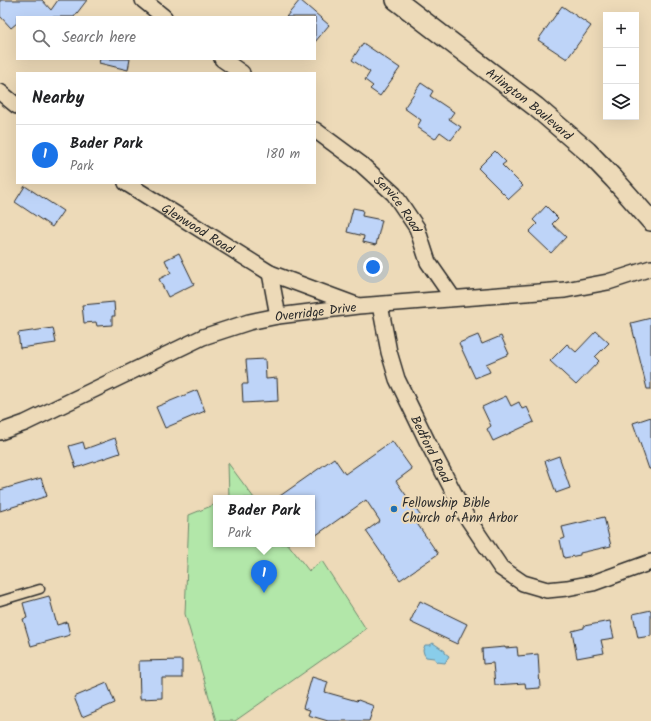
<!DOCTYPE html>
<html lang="en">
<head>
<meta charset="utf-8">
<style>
	body { margin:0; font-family:Kalam,sans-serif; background:#f2f2f2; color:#202124 }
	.controls { position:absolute; right:12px; top:12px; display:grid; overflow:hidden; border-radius:0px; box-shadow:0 4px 16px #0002 }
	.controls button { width:36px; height:36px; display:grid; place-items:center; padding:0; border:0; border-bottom:1px solid #e0e0e0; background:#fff; color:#202124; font:20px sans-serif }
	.you { position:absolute; left:373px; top:267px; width:14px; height:14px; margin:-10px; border:3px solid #fff; border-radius:50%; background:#1a73e8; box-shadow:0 0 0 6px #1a73e833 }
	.badge { display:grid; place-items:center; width:26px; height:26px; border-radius:50%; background:#1a73e8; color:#fff; font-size:13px; font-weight:700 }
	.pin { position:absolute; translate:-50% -33px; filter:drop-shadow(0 1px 2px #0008) }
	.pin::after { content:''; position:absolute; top:21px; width:14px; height:12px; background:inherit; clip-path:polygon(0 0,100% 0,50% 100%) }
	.popup { position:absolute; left:213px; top:495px; width:102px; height:52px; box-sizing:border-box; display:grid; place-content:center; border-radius:0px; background:#fff; filter:drop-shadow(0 1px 3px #0005); font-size:13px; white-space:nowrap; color:#757577 }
	.popup b { font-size:15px; color:#202124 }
	.popup::after { content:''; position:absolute; left:50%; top:100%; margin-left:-8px; border:8px solid transparent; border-top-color:#fff }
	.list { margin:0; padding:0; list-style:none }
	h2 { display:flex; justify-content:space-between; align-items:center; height:52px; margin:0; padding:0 16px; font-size:17px }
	h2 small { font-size:13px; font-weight:400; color:#757577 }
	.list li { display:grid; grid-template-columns:26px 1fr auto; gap:12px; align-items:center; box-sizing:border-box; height:60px; padding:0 16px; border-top:1px solid #e0e0e0 }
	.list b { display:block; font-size:15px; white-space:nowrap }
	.list p { margin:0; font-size:13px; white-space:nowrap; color:#757577 }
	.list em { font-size:13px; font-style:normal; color:#757577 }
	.icon { flex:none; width:22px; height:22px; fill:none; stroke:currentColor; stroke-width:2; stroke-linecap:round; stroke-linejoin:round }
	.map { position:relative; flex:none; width:651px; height:721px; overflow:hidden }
	.search { position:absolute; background:#fff; box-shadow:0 4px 16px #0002; left:16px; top:16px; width:300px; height:44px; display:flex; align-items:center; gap:10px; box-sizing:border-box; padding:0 14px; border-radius:0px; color:#757577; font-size:15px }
	.panel { position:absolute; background:#fff; box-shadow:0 4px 16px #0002; left:16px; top:72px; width:300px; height:112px; border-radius:0px }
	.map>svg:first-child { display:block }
	.green { fill:#b2e7a9; stroke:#6e896a }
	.water { fill:#89cdea; stroke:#638c9e }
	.building { fill:#bed4f8; stroke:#2b2b2b }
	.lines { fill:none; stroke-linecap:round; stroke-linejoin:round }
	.service-casing { stroke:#2b2b2b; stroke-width:11 }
	.minor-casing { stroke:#2b2b2b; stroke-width:18 }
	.tertiary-casing { stroke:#2b2b2b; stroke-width:22 }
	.service { stroke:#eddab8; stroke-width:8 }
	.minor { stroke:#eddab8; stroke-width:15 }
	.tertiary { stroke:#eddab8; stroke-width:19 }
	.poi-dot { fill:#1f6fb2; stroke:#eddab8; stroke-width:1.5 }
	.labels { text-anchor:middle; stroke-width:4; stroke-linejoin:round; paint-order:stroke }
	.street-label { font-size:13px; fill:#2b2b2b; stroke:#eddab8 }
	.poi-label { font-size:13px; fill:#2b2b2b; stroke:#eddab8; text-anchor:start }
</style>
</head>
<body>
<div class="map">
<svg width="651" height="721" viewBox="0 0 651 721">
	<rect width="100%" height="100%" fill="#eddab8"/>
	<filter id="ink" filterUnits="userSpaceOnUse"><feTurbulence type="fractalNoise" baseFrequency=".025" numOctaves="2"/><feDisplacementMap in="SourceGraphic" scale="8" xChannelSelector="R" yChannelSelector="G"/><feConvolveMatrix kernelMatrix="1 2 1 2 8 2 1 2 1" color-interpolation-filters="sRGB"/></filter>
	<g filter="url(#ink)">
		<path class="green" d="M228 463 254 498H229Z
			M216 504V544H288L309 571 322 561 366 629 235 721H216L185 614 189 515Z"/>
		<path class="water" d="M433 643 445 651V653L449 656 445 663 437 662 434 658 426 657 424 654 423 650 425 645H430Z"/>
		<path class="building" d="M0 0H42L51 10 58 0H87L74 17H17V23L11 28 0 16Z
			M300 0 329 25 315 42V17H286Z
			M562 6 591 26 567 59 538 40Z
			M363 43 400 68 380 96 370 89 373 86 365 80 370 72 352 60Z
			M100 59H130L128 70 99 63Z
			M421 83 433 91 430 96 454 112 449 119 461 127 451 140 440 132 435 139 417 127 421 120 404 108Z
			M495 151 506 162 502 165 523 186 509 199 478 168Z
			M25 186 63 211 52 227 15 202Z
			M546 206 558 218 552 224 566 237 551 253 529 232 537 224 533 220Z
			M353 208 363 210 362 216 382 220 376 245 363 242 364 236 347 232Z
			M179 253 194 284 168 297 159 279 171 273 165 260Z
			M114 302 115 316H112V325L97 326 96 322 84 323 82 305Z
			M651 318V389H647L631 323Z
			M53 328 56 343 20 348 18 333Z
			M596 331 609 343 595 357 599 361 576 385 550 361 567 344 576 352Z
			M478 335 482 344 501 336 509 354 486 364 490 372 475 378 459 343Z
			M265 359 266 379 277 378 278 401 243 403 242 384H248L246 360Z
			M197 390 205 411 165 428 156 407Z
			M506 396 511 406 519 402 522 409 527 407 534 422 493 441 487 429 491 426 482 407Z
			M651 417V469H649L633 423Z
			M115 438 120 453 76 468 69 446 83 442 85 449Z
			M392 441 412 469 396 481 422 518 416 522 438 554 400 580 366 531 380 521 366 500 312 538V498H277L334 458 345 474Z
			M559 456 570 488 556 493 545 461Z
			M41 478 47 496 0 511V490Z
			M604 517 611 546 580 553V555L564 558 560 540 565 538 562 527Z
			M49 596 57 625 67 622 70 635 31 646 23 619 27 618 23 603Z
			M420 601 467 624 457 644 410 622Z
			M651 610V636L638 638 633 614Z
			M610 621 614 638 601 640 604 653 577 658 572 631 584 628V626Z
			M505 647V648L517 647 518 656 538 654 540 688 526 689 525 683 495 685 493 663 483 664 482 649Z
			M182 660V678H162V698L140 699 139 661Z
			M312 677 328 682 325 692 357 701 358 700 374 706 369 721H328L308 715 310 710 303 708Z
			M107 683 115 703 82 717 74 697Z"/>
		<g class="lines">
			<defs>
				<path id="service" d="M0 601 40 589"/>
				<g id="minor">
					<path d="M143 0 164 17"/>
					<path d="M222 59 242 73"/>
					<path d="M0 92 17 106"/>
					<path id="s1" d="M315 130 361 164 394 194 417 228 428 262 453 298"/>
					<path id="s2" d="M126 183 270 273 356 305"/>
					<path d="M270 273 278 316"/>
					<path id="s3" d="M380 305 389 352 397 379 428 443 466 516 501 568 523 583 547 590 567 588 593 583 651 562"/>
					<path id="s4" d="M0 432 25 423 203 337 249 322 278 316 358 306 565 290 608 282 651 268"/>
				</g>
				<g id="tertiary">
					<path id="s5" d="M396 0 536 107 587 151 614 179 651 221"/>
				</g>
			</defs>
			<use href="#service" class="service-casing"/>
			<use href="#minor" class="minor-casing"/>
			<use href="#tertiary" class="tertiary-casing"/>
			<use href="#service" class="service"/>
			<use href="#minor" class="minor"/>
			<use href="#tertiary" class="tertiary"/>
		</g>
	</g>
	<circle class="poi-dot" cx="394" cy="509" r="4"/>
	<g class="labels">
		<g class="street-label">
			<text dy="5" stroke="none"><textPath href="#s5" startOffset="169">Arlington Boulevard</textPath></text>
			<text dy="5" stroke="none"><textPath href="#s1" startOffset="112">Service Road</textPath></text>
			<text dy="5" stroke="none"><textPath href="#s2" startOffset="85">Glenwood Road</textPath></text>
			<text dy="5" stroke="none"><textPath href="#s4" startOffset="340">Overridge Drive</textPath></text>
			<text dy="5" stroke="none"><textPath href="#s3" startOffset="154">Bedford Road</textPath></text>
		</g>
		<g class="poi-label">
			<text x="402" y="507">Fellowship Bible<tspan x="402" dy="15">Church of Ann Arbor</tspan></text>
		</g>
	</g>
</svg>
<div class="controls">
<button>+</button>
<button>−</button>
<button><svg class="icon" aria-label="layers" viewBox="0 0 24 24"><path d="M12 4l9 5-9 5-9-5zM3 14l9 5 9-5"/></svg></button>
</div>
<div class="you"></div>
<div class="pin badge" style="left:264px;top:593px">1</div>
<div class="popup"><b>Bader Park</b>Park</div>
<div class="search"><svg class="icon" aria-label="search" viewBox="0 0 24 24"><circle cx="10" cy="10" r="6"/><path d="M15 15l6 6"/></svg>Search here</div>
<section class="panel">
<h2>Nearby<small></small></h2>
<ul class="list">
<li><span class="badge">1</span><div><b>Bader Park</b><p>Park</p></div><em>180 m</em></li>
</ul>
</section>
</div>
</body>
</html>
